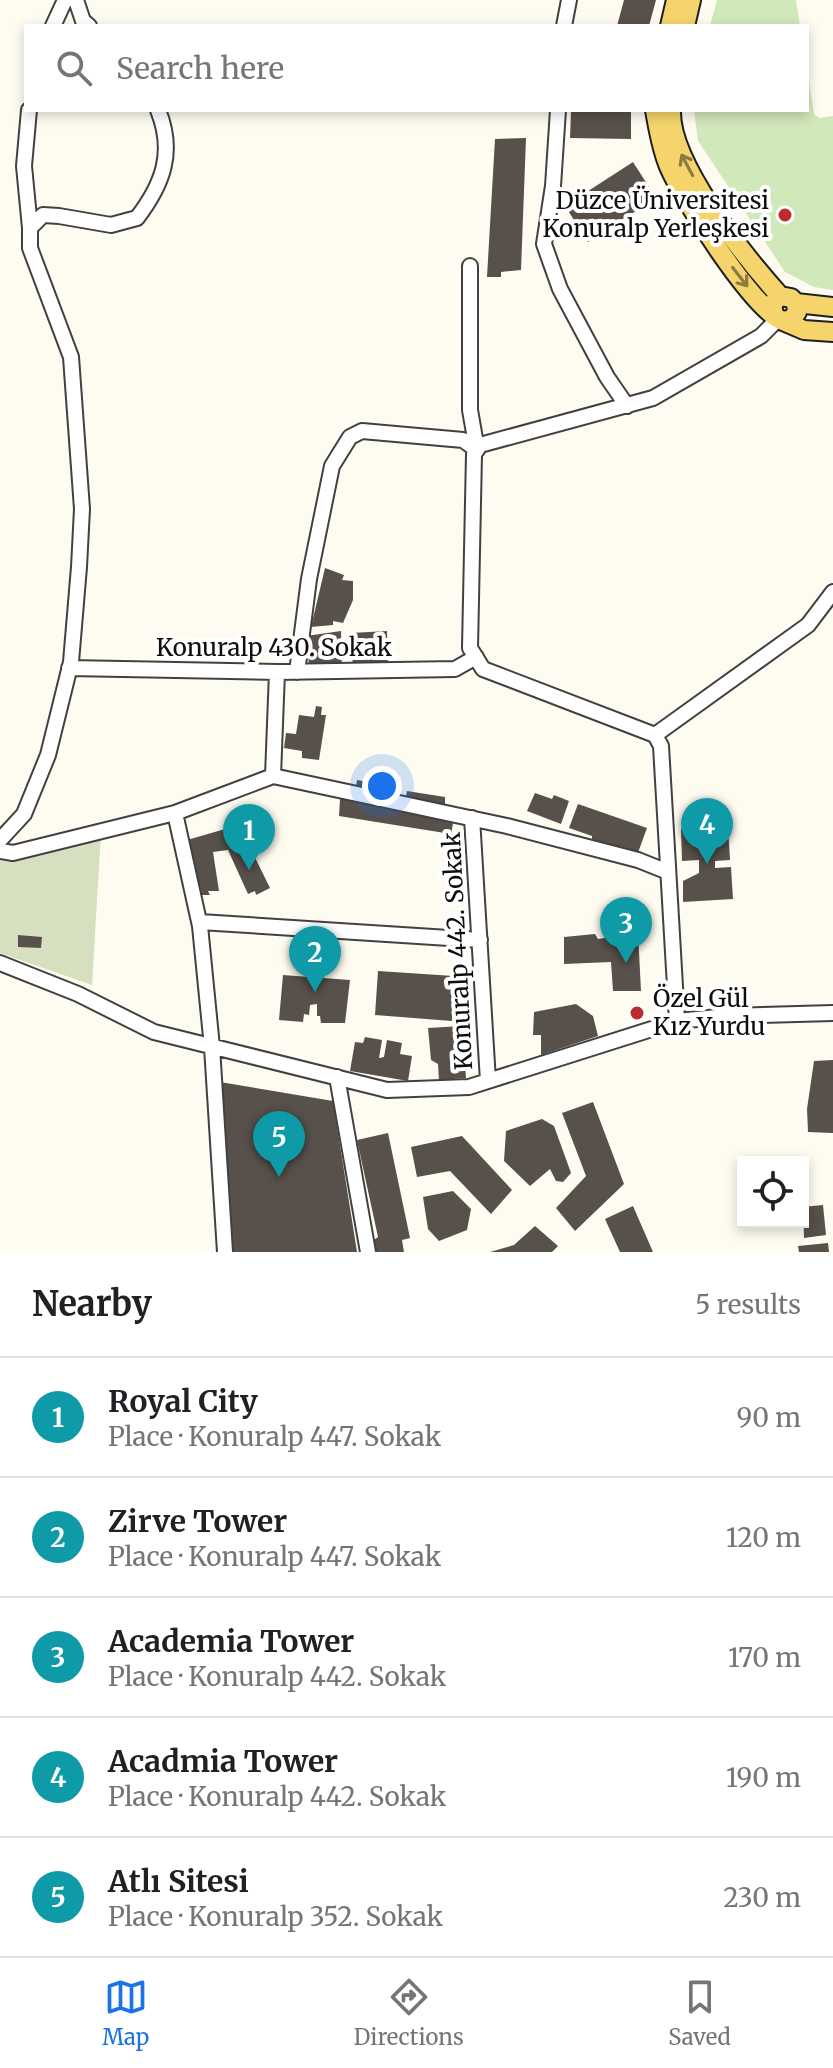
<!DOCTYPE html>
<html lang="en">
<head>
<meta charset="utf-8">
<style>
	body { margin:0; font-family:Merriweather,serif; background:#f2f2f2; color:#202124 }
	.controls { position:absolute; right:24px; bottom:24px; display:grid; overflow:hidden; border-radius:0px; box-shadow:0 4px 12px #0003 }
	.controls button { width:72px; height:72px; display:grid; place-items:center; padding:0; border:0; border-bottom:2px solid #e0e0e0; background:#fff; color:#202124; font:40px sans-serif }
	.you { position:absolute; left:382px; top:786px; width:28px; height:28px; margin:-20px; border:6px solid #fff; border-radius:50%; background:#1a73e8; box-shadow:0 0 0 12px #1a73e833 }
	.badge { display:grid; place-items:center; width:52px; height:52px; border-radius:50%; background:#1a73e8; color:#fff; font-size:26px; font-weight:700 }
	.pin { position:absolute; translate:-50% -66px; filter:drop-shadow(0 2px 4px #0008) }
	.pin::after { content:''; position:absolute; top:42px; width:28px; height:24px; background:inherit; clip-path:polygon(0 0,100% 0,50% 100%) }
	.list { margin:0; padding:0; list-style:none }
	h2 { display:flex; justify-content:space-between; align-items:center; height:104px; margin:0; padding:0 32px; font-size:34px }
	h2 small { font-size:26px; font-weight:400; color:#757577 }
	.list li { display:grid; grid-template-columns:52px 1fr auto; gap:24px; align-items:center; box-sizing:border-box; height:120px; padding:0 32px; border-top:2px solid #e0e0e0 }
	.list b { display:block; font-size:30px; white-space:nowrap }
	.list p { margin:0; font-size:26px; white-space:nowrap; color:#757577 }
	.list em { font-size:26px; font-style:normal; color:#757577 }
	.icon { flex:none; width:44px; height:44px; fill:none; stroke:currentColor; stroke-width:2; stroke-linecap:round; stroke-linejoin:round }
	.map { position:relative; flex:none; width:833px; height:1252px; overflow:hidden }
	.search { position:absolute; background:#fff; box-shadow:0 4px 12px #0003; left:24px; right:24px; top:24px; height:88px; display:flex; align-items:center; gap:20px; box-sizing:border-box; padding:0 28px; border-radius:0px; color:#757577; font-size:30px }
	.sheet { height:704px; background:#fff }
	nav { display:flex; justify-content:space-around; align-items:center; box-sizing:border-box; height:112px; border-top:2px solid #e0e0e0; background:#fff; font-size:22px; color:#757577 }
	nav a { display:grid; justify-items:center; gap:4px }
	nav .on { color:#1a73e8 }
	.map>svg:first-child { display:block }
	.green { fill:#d1e8ba }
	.cemetery { fill:#d6e0c1 }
	.building { fill:#57504b }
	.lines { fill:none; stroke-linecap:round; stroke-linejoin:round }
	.minor-casing { stroke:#414141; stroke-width:18 }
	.major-casing { stroke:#1f1f1f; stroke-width:22 }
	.minor { stroke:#fff; stroke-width:14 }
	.major { stroke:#f4d46b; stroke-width:18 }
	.oneway { stroke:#8c7b41 }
	.poi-dot { fill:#ba2a2f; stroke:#fff; stroke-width:3 }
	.labels { text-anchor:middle; stroke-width:8; stroke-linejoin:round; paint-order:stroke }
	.poi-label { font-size:24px; fill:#0e0e0e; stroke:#fff; text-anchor:end }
	.street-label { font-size:24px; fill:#0e0e0e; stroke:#fff }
</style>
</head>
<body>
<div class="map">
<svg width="833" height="1252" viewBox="0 0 833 1252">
	<rect width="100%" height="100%" fill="#fefcf0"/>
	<path class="green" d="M717 0H796L800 26H710Z
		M807 70 814 114 819 118 833 116V290L814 287 785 272 698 141 694 110H807Z"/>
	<path class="cemetery" d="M101 833 92 985 0 953V859Z"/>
	<path class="building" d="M624 0H656L649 26H617Z
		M571 110H631V139L570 138Z
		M526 138 521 270 501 272V277H487L495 139Z
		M633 162 656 198 588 242 565 206Z
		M325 568 344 575 342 580 353 581V600L343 623 333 621V625L311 627Z
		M341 631 342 674 310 677 306 636Z
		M387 631 388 666 353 668 351 633Z
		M316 706 322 707 321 715H326L319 760 302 758V751L284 748 286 733 296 734 299 715 314 717Z
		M357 780 387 785 385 803 404 807 407 791 445 797V807L456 808 451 834 339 816 340 799 354 801Z
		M535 793 552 799 554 795 569 801 561 824 527 811Z
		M578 804 647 828 636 858 605 847 606 844 592 839V836L569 828Z
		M239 825 270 888 256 895 255 891 248 894 228 850 213 852 219 891H208L210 895H198L187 840Z
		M728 826 730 860 715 861V868L731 867 733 899 683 902V881L699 873V860L682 861 681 829Z
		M613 932H638L641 991H613L611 962 564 964V937L595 934 598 939 611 937Z
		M18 935 42 937 41 948 18 947Z
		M378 971 454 976 452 1021 375 1015Z
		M283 975 350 980 345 1023H321L320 1016H317V1004L310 1005 309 1015 304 1014 303 1022 279 1020Z
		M576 1004 593 1016 598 1036 541 1055V1035H533L534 1012Z
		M462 1026 466 1078 439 1080 438 1064 431 1060 428 1028Z
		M365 1037 382 1040 379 1058 384 1057 387 1040 402 1043 400 1054 412 1056 408 1081 350 1071 355 1042 363 1043Z
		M833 1060V1133L808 1132 807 1109 814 1061Z
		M208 1080 333 1101 357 1252H218Z
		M593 1102 624 1184 575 1231 556 1208 586 1176 562 1113Z
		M542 1119 554 1126 571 1173 563 1182 556 1181 550 1169 530 1186 504 1161 506 1131Z
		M388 1133 410 1238 402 1240 404 1252H376L374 1240 378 1237 357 1140Z
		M462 1136 512 1190 491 1214 450 1171 417 1177 411 1147Z
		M453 1191 471 1209 467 1230 439 1241 428 1229 423 1197Z
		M823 1205 826 1235 804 1238 803 1207Z
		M633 1206 653 1252H620L605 1219Z
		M535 1226 558 1246 552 1252H490L514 1245Z
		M828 1243 829 1252H799L798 1246Z"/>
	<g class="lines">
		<defs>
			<path id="minor" d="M76 0 83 21 89 26
				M53 26 65 0
				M564 26 569 0
				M29 110 24 166 30 228
				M558 110 553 186 544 244 560 289 607 377 627 406
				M470 266V410L477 450
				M69 668 277 672 455 669 476 657
				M297 672 309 579 332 466 350 437 362 431 463 440 477 450
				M655 735 808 625 833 592
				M273 776 277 672
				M175 813 200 926 212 1047 225 1252
				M472 818 488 1081
				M0 840 24 814 48 755 71 662 79 567 82 509 71 357 30 248V228L43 215 59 216 111 225 137 218C163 184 175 152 158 110
				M0 851 13 853 175 813 273 776 507 826 638 860 668 872
				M200 922 480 940
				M0 963 78 994 154 1032 387 1090 469 1087 677 1021 728 1016 833 1013
				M677 1021 661 746 655 735 483 669 470 648 474 454 480 445 653 398 761 336 778 319
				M337 1077 368 1252"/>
			<path id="major" d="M670 26 676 0
				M685 26 691 0
				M655 110C658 128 661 146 668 164 680 195 754 311 783 321L792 319 797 312 796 303 791 298 780 296 772 304 774 315
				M671 110C669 163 745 257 780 296
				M796 303 833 307
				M783 321 804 330 833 332"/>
		</defs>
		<use href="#minor" class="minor-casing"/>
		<use href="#major" class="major-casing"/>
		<use href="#minor" class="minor"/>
		<use href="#major" class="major"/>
	</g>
	<defs><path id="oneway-shaft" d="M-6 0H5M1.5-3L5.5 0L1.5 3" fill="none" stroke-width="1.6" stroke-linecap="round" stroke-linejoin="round" transform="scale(2)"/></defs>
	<g class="oneway">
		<use href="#oneway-shaft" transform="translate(687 165) rotate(-118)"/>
		<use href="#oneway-shaft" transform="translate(740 277) rotate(52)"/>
	</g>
	<g class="poi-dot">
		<circle cx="785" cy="215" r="8"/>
		<circle cx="637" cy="1013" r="8"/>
	</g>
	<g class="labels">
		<g class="poi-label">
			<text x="769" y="209">Düzce Üniversitesi<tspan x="769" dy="28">Konuralp Yerleşkesi</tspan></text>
			<text x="653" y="1007" text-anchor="start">Özel Gül<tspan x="653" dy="28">Kız Yurdu</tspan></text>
		</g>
		<g class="street-label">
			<text x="274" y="656">Konuralp 430. Sokak</text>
			<text transform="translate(458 951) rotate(-93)" y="8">Konuralp 442. Sokak</text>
		</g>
	</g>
</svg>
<div class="controls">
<button><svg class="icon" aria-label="locate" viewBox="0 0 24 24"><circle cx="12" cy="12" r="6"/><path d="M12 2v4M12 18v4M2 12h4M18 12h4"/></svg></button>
</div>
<div class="you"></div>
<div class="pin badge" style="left:249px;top:870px;background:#0f9aa8">1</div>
<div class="pin badge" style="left:315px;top:992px;background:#0f9aa8">2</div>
<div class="pin badge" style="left:626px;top:963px;background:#0f9aa8">3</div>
<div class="pin badge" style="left:707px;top:864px;background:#0f9aa8">4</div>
<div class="pin badge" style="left:279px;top:1177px;background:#0f9aa8">5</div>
<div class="search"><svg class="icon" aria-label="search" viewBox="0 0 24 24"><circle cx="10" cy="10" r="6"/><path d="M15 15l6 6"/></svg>Search here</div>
</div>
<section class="sheet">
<h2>Nearby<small>5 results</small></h2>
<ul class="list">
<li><span class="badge" style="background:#0f9aa8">1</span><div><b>Royal City</b><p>Place · Konuralp 447. Sokak</p></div><em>90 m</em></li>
<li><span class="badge" style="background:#0f9aa8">2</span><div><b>Zirve Tower</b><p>Place · Konuralp 447. Sokak</p></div><em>120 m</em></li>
<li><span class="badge" style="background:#0f9aa8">3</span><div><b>Academia Tower</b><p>Place · Konuralp 442. Sokak</p></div><em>170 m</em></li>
<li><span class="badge" style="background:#0f9aa8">4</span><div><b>Acadmia Tower</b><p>Place · Konuralp 442. Sokak</p></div><em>190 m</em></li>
<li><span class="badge" style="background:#0f9aa8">5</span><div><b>Atlı Sitesi</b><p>Place · Konuralp 352. Sokak</p></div><em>230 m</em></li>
</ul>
</section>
<nav>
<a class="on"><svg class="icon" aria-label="map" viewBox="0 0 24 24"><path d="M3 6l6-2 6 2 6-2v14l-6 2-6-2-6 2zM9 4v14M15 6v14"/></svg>Map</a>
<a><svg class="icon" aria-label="directions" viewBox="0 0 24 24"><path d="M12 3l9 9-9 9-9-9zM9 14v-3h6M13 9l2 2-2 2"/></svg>Directions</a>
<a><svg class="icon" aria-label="saved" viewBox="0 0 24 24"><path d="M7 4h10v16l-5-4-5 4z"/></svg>Saved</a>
</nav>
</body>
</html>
